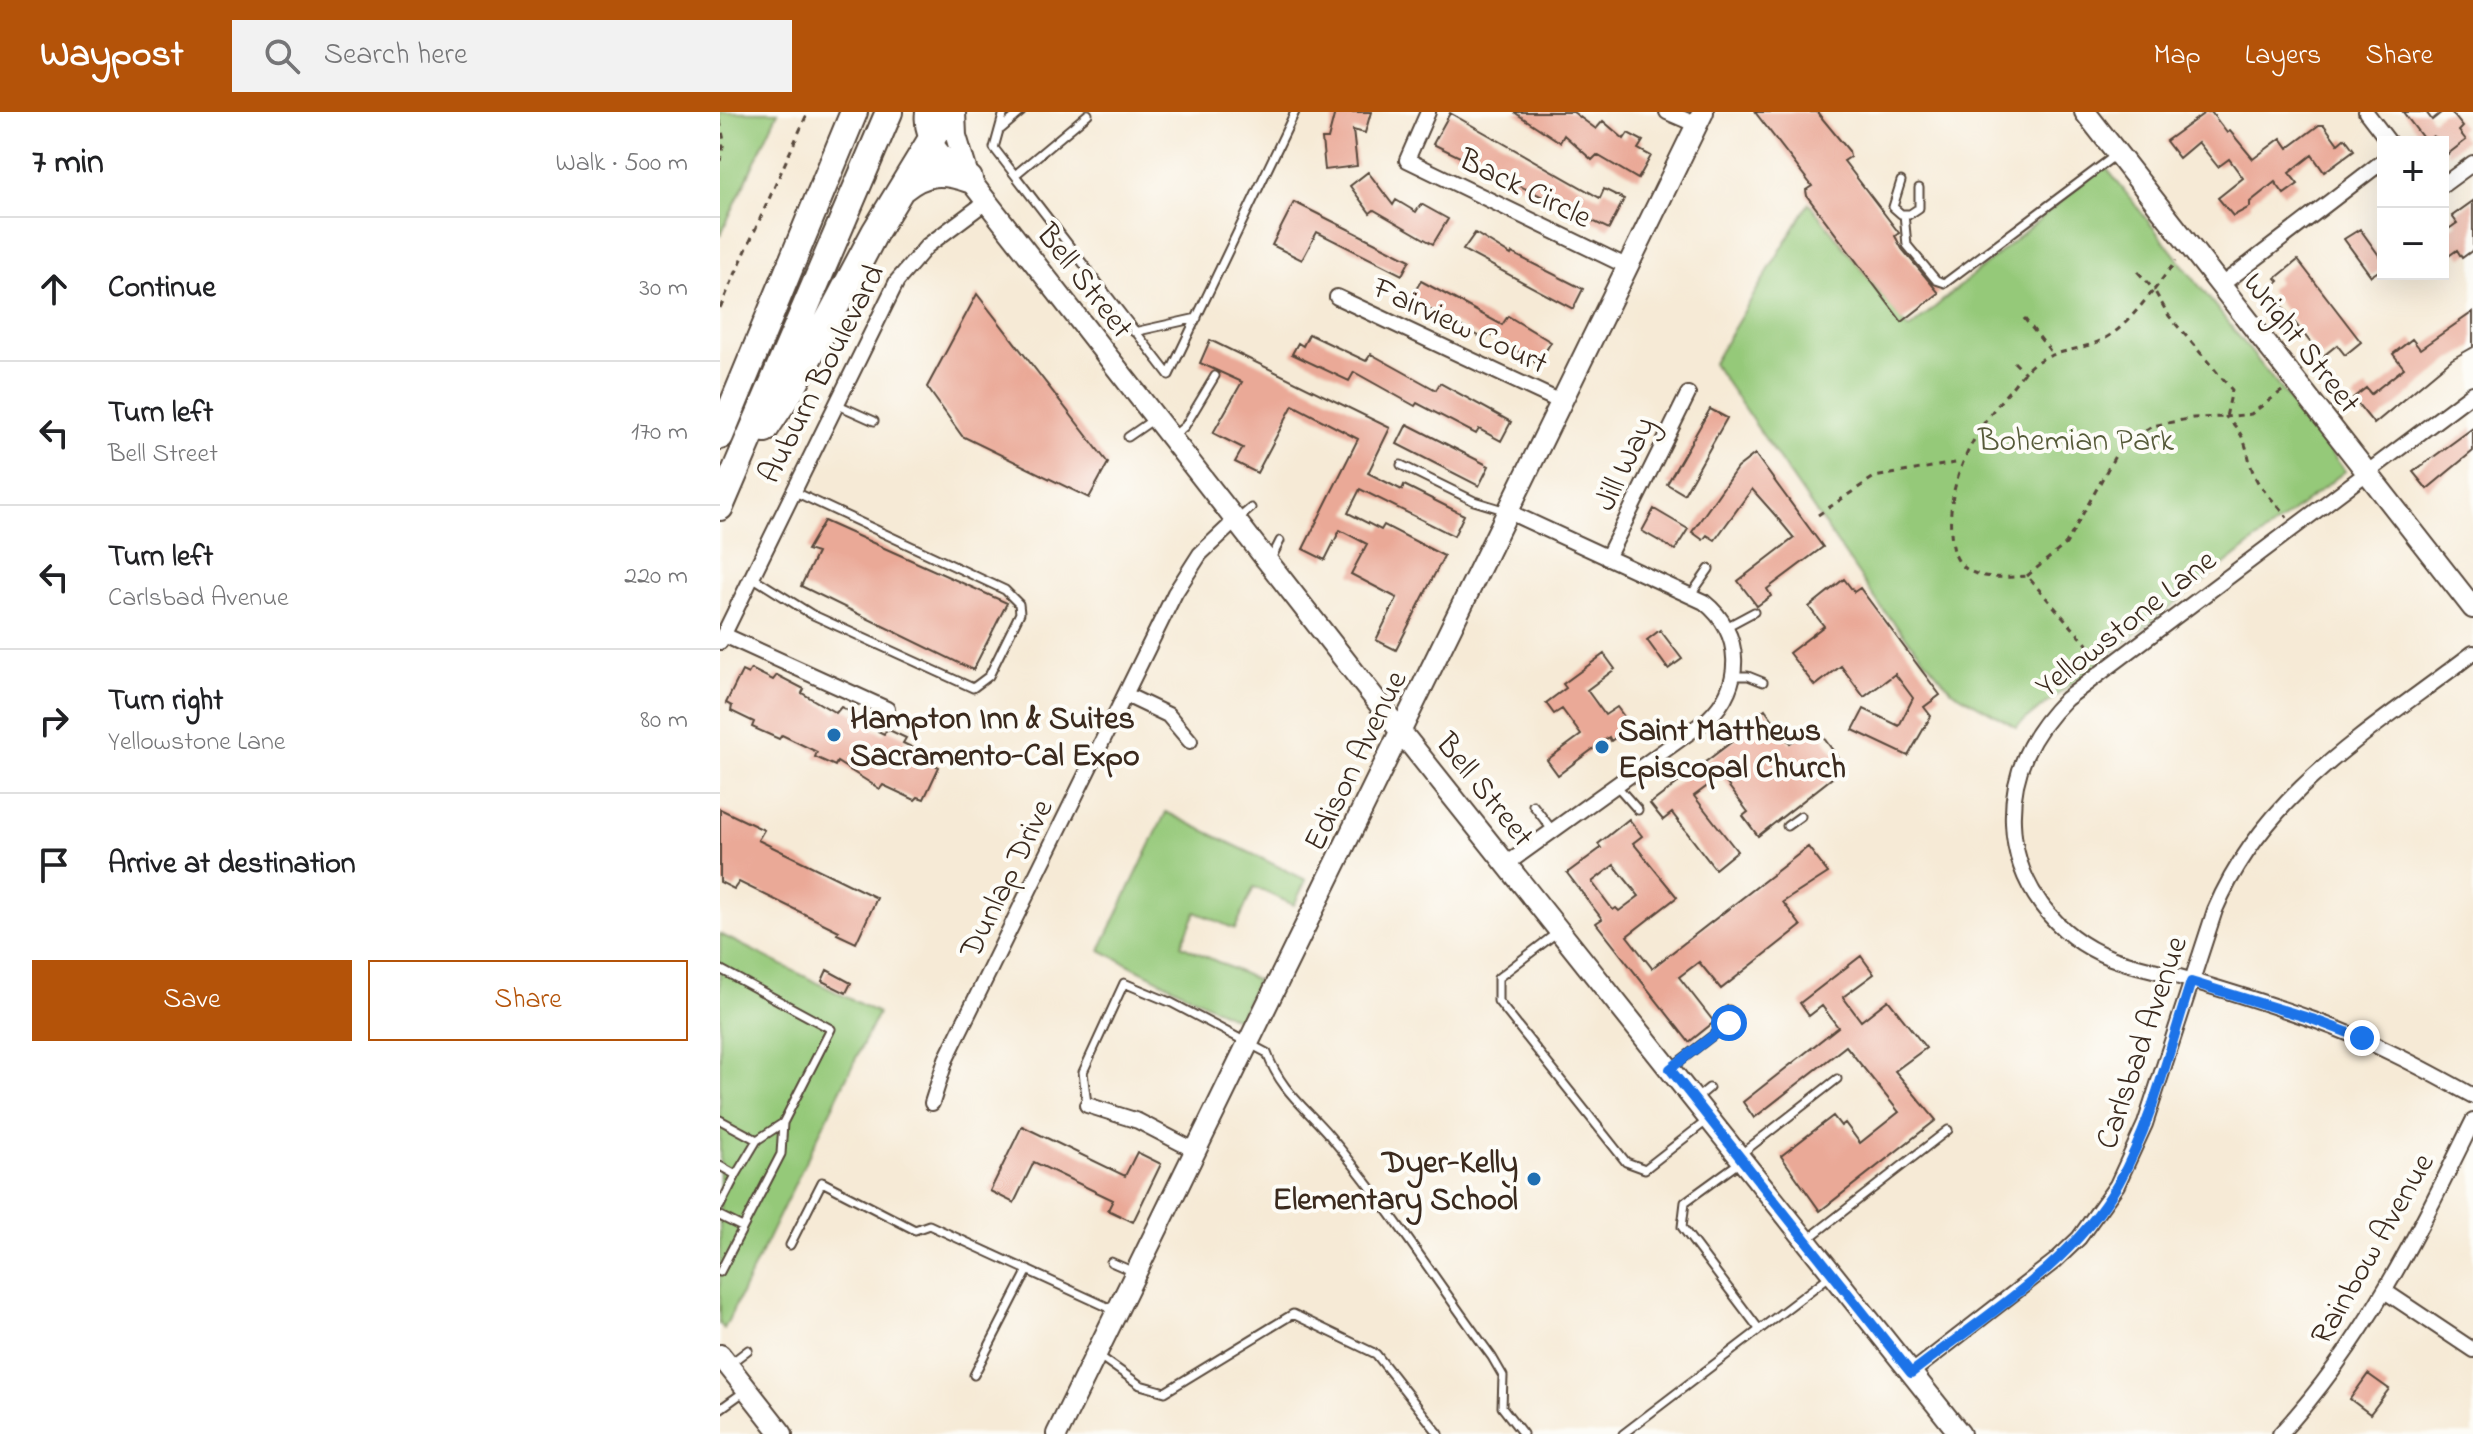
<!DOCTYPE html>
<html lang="en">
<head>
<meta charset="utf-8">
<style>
	body { margin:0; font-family:"Indie Flower",sans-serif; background:#f2f2f2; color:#202124 }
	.controls { position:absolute; right:24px; top:24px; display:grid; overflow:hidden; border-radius:0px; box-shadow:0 8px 32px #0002 }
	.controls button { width:72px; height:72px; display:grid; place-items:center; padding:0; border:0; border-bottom:2px solid #e0e0e0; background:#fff; color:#202124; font:40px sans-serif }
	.stop { position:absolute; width:24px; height:24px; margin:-18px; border:6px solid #1a73e8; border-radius:50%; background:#fff }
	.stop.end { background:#1a73e8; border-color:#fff; box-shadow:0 2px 8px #0008 }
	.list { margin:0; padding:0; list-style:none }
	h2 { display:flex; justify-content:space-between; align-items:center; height:104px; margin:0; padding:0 32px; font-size:34px }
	h2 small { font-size:26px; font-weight:400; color:#757577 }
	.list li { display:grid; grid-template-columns:52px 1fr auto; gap:24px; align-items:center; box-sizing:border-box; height:144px; padding:0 32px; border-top:2px solid #e0e0e0 }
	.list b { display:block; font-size:30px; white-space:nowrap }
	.list p { margin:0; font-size:26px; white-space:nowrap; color:#757577 }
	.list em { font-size:26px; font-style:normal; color:#757577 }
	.actions { display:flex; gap:16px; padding:24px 32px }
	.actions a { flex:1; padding:18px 0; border:2px solid #b45309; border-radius:0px; text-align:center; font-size:28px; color:#b45309 }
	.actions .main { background:#b45309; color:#fff }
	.icon { flex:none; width:44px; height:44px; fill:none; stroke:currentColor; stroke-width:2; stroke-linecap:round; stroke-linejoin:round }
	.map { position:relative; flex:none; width:1753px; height:1322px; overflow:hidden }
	header { display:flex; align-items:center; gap:48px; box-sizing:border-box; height:112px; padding:0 40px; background:#b45309; color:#fff }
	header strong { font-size:38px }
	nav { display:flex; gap:44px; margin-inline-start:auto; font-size:28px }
	.search { width:560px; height:72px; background:#f2f2f2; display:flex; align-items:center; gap:20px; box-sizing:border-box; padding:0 28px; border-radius:0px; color:#757577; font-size:30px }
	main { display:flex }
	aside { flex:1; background:#fff }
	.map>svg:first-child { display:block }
	.green { fill:#95c979; stroke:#687a4c; stroke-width:2 }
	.building { fill:#eaa997; fill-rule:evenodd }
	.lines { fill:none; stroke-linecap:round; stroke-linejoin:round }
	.lane-casing { stroke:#57473a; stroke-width:11 }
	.street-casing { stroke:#57473a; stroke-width:18 }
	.secondary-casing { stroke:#57473a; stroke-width:24 }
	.highway-casing { stroke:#57473a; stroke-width:30 }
	.path { stroke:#57473a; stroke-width:3; stroke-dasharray:6 6; stroke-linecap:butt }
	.lane { stroke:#fff; stroke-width:7 }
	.street { stroke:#fff; stroke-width:14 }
	.secondary { stroke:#fff; stroke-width:20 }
	.highway { stroke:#fff; stroke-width:26 }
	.route { stroke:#1a73e8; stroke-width:10 }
	.poi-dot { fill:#1f6fb2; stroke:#fdfcf7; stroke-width:3 }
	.labels { text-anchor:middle; stroke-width:8; stroke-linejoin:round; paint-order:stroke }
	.street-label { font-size:32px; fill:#3b2a1e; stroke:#fdfcf7 }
	.park-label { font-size:32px; fill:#565a39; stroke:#fdfcf7 }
	.poi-label { font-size:32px; font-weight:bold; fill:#3b2a1e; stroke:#fdfcf7; text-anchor:start }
</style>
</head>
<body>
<header>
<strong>Waypost</strong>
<div class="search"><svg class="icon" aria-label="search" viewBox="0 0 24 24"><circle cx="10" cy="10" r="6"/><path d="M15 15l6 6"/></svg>Search here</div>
<nav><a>Map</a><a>Layers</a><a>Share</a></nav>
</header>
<main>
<aside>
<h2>7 min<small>Walk · 500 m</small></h2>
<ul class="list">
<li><svg class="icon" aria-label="ahead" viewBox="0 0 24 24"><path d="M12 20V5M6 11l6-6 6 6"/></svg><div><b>Continue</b></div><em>30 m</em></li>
<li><svg class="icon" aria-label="left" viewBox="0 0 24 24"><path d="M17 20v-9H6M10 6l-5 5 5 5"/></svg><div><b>Turn left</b><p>Bell Street</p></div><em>170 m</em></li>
<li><svg class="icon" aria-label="left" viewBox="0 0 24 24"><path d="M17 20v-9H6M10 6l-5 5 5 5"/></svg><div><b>Turn left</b><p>Carlsbad Avenue</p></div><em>220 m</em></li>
<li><svg class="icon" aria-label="right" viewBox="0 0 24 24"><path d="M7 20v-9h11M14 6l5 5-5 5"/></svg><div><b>Turn right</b><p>Yellowstone Lane</p></div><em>80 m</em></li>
<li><svg class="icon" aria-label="arrive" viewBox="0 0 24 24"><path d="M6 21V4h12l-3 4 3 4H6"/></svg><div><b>Arrive at destination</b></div></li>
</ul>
<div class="actions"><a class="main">Save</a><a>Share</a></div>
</aside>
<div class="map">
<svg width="1753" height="1322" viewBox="0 0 1753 1322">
	<rect width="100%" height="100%" fill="#fdfcf7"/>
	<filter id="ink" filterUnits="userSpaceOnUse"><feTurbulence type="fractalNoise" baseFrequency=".0125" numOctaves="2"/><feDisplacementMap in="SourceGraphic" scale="16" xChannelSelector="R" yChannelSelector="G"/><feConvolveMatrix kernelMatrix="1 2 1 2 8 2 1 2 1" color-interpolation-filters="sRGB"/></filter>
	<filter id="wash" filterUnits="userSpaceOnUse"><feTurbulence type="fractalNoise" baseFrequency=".006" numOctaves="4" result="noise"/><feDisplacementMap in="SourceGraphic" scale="32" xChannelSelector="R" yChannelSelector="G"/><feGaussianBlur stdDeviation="1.8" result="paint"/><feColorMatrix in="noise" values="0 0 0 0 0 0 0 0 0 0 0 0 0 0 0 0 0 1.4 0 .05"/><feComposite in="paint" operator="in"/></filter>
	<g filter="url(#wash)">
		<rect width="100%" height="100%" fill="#f6ead6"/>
		<path class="green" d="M0 0H58L0 124Z
			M1384 53 1625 359 1296 615 1231 578 1163 498 993 251 1089 91 1189 217Z
			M446 700 586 768 574 793 534 775 515 817 476 800 461 833 537 868 518 908 380 838Z
			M0 822 158 901 4 1217 0 1212Z"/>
		<g id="blocks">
			<path class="building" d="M615 0H651L645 21 633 18 637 54 605 58 602 27H608Z
				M794 0H853L876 17 883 9 904 27 908 21 923 29 918 37 931 44 918 67 877 43 872 48 844 23 840 30Z
				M1035 0H1097L1129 39 1130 45 1124 49 1179 121 1175 124 1182 137 1219 181 1182 210 1087 84 1086 78 1092 74Z
				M1486 0H1491L1507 21 1510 19 1533 47 1561 26 1568 36 1599 13H1604L1618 32 1625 26 1634 38 1604 60 1592 43 1569 61 1578 72 1564 82 1555 70 1530 90V95L1513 104 1498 86 1523 66 1509 47 1498 55 1478 30 1459 46 1446 29Z
				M1683 0H1706L1712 8 1722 0H1731L1743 15 1739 19 1746 28 1728 42 1723 30 1713 24 1706 30Z
				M730 1 880 86 884 77 904 87 889 117 713 32Z
				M648 60 673 93 676 88 696 100 701 92 728 107 713 132 654 98 650 101 630 74Z
				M1753 89V138L1742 146 1737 138 1723 148V121L1737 111 1732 104Z
				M574 90 690 148 682 163 597 120 582 148 552 133Z
				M1640 117 1663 149V156L1651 164 1624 127Z
				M755 121 791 143 792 141 863 177 853 197 743 138Z
				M1578 148 1641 230 1625 243 1617 233 1602 245 1549 178 1559 169 1556 166Z
				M701 169 782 213 788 204 831 230 818 252 769 222 766 228 690 187Z
				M257 182 388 351 369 386 242 324 207 275Z
				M1753 200V235L1732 247 1654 312 1633 286 1646 276 1651 282 1684 256 1673 242 1692 227 1700 237Z
				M589 222 646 249 651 242 716 278 720 271 791 310 781 329 759 317 756 322 697 291 695 294 634 260 629 269 572 242 578 231 583 234Z
				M490 228 670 316 648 361 682 378 684 373 744 403 734 424 640 377 628 401 661 418 664 413 724 444 676 538 656 528 677 486 631 462 647 432 620 418 605 448 583 437 638 327 573 293 537 361 515 350 523 336 493 321 522 270 480 251Z
				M990 297 1007 306 964 382 947 372Z
				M687 312 769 354 759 374 677 332Z
				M1753 316V339L1707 377 1693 360Z
				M1035 342 1103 435 1047 477 1051 484 1037 494 1018 469 1074 426 1055 403 1032 377 995 428 987 423 983 428 972 420 1017 356Z
				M934 397 968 417 955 438 922 419Z
				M104 409 287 491 253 558 81 474 97 441 87 438Z
				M1124 467 1134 480 1140 476 1220 583 1204 595 1211 604 1188 644 1133 618 1144 597 1179 614 1193 586 1175 562 1144 585 1121 554 1095 574 1069 541 1104 514 1089 495Z
				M940 518 962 547 948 557 927 528Z
				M884 542 895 557 867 578 885 603 897 595 911 614 891 629 889 625 838 663 827 648 861 623 842 597 834 602 826 591 846 576 843 572Z
				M31 557 53 568 57 563 84 577 82 581 116 601 121 595 139 604 137 609 164 622 167 617 186 626 183 631 216 647 213 652 219 655 204 687 198 685 195 688 163 673 160 677 117 650 115 654 95 645 97 640 62 623 59 627 32 615 34 610 11 599 12 594 6 591 22 559 28 562Z
				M1045 597 1070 631 1094 613 1120 648 1106 658 1112 666 1038 724 1023 704 1028 700 1001 664 974 684 1017 739 995 757 952 701 943 708 930 692 1018 625 1014 620Z
				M0 697 44 718 38 728 157 786 136 831 117 822 119 819 19 770 14 777 0 770Z
				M909 707 922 724 913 731 957 785 907 824 932 856 1088 735 1108 761 1063 790 1081 814 1001 877 979 850 959 865 994 910 969 930 876 811 882 807 847 761 881 736 878 732ZM894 753 919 784 899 799 896 796 893 798 872 770Z
				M1141 844 1154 862 1123 885 1141 909 1168 888 1206 936 1175 959 1216 1008 1100 1099 1061 1044 1113 1004 1121 1014 1125 1011 1140 1031 1179 1000 1126 934 1034 1006 1023 990 1118 915 1102 894 1089 904 1080 891Z
				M107 858 131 871 126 881 102 869Z
				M302 1014 405 1064 417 1040 441 1052 413 1110 388 1098 393 1088 314 1050 294 1091 270 1079Z
				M1648 1262 1669 1277 1650 1302 1630 1287Z"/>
		</g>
	</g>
	<g filter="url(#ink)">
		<use href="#blocks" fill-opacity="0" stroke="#57473a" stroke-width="2"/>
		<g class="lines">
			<defs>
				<path id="lane" d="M284 0 274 36 449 263 575 0
					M281 17 301 0
					M295 63 368 2
					M1181 69 1173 95 1181 102H1190L1199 96V76
					M1184 102 1187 133 1216 168 1225 171 1397 42
					M414 220 477 206
					M116 292 154 309
					M453 324 465 314 495 264
					M408 325 434 307
					M681 353 754 389 787 399
					M518 407 531 396
					M550 449 560 429
					M32 465 91 502 253 576 269 564 300 501 299 492 285 478 73 379
					M970 484 989 457
					M1006 515 1034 500
					M1014 564H1028L1043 570
					M896 673 918 698
					M813 693 833 719
					M1067 714 1081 704
					M839 819 778 866V889L906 1050 925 1057 989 1007
					M0 857 111 917 63 1011 61 1042 0 1160
					M952 955 1009 911V898
					M977 986 989 976
					M367 992 363 960 404 871 452 891 547 941C560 978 585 995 609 1023 668 1093 718 1172 772 1245L783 1264 782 1295 803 1322
					M0 1008 37 1028
					M1021 1042 1117 967
					M1020 1050 965 1090 962 1115 1039 1217
					M0 1054 16 1063 37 1028 63 1011
					M0 1094 16 1063
					M0 1104 22 1115
					M1088 1127 1228 1018
					M70 1133 102 1070 195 1118 209 1113 394 1198
					M391 1150 414 1160
					M378 1243 420 1273 445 1280 573 1202 656 1242 719 1322
					M11 1251 28 1238
					M254 1263 308 1158
					M0 1297 25 1279
					M903 1322 1111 1163"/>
				<path id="street" d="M708 0 687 48 906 154
					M947 0 977 13
					M1646 0 1669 30
					M1723 73 1753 51
					M1500 174 1663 49
					M617 185 841 290
					M1753 281 1346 587C1311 622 1291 661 1293 711 1295 772 1335 824 1391 846 1410 853 1430 857 1449 862 1498 876 1547 891 1594 908 1650 928 1701 955 1753 984
					M887 446 968 282
					M4 523 167 597
					M0 530 177 169 207 134 267 89
					M406 583 448 603 470 629
					M788 751 988 607C1024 573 1023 521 984 490L789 400
					M212 991 226 947 455 481 480 442 516 408
					M367 993 418 1009 476 1039
					M1666 1180 1753 1238
					M1191 1261 1335 1149 1359 1126 1397 1073 1425 1012 1495 798C1546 678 1653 618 1753 541
					M1560 1322C1645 1230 1698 1121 1753 1009"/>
				<path id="secondary" d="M206 0C202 30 227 52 249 67L681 620 1240 1322
					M235 0 236 24 249 67
					M1365 0 1753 496
					M0 1243 62 1322
					M337 1322 983 0"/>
				<path id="highway" d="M183 76C205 58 223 58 249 67
					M45 317 73 275 155 120 228 0
					M0 324 134 0
					M0 395 169 0"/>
			</defs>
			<use href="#lane" class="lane-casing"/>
			<use href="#street" class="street-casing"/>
			<use href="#secondary" class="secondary-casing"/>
			<use href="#highway" class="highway-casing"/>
			<path class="path" d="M0 9 4 29 0 49
				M1418 160 1434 178 1456 149
				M0 196 88 0
				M1304 206 1331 240
				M1294 250 1305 261
				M1562 279 1531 302 1506 305C1533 328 1524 349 1539 372 1547 384 1559 393 1567 406
				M1098 403 1154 365 1241 350
				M1307 464 1346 432 1400 335 1432 314 1473 306 1506 305 1512 278 1449 204 1434 178C1419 195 1403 218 1382 228 1359 239 1335 238 1313 252 1304 259 1296 270 1289 279 1251 322 1220 380 1234 439 1242 470 1283 466 1307 464L1379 546"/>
			<use href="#lane" class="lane"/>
			<use href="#street" class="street"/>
			<use href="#secondary" class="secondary"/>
			<use href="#highway" class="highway"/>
		</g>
	</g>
	<g class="lines" filter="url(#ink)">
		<path class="route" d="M1009 911 950 957 1191 1261C1263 1205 1352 1153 1398 1072 1433 1010 1449 937 1471 870L1592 907 1642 926"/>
	</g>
	<g class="poi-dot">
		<circle cx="114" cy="623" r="8"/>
		<circle cx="882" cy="635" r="8"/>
		<circle cx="814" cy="1067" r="8"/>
	</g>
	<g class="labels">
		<g class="street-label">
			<text transform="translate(806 75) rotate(26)" y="11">Back Circle</text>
			<text transform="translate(366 168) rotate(52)" y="11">Bell Street</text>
			<text transform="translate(741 212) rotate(25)" y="11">Fairview Court</text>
			<text transform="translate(1583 230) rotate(52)" y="11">Wright Street</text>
			<text transform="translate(100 261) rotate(-63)" y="11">Auburn Boulevard</text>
			<text transform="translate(903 351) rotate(-64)" y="11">Jill Way</text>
			<text transform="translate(1405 510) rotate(-38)" y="11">Yellowstone Lane</text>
			<text transform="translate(634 648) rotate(-64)" y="11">Edison Avenue</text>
			<text transform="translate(766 677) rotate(51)" y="11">Bell Street</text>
			<text transform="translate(285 766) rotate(-64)" y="11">Dunlap Drive</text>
			<text transform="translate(1420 930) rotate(-71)" y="11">Carlsbad Avenue</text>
			<text transform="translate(1651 1136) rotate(-60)" y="11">Rainbow Avenue</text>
		</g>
		<g class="park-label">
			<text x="1356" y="338">Bohemian Park</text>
		</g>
		<g class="poi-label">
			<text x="130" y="616">Hampton Inn &amp; Suites<tspan x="130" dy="37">Sacramento-Cal Expo</tspan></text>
			<text x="898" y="628">Saint Matthews<tspan x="898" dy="37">Episcopal Church</tspan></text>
			<text x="798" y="1060" text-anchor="end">Dyer-Kelly<tspan x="798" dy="37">Elementary School</tspan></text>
		</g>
	</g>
</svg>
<div class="controls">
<button>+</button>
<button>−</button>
</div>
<div class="stop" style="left:1009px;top:911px"></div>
<div class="stop end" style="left:1642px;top:926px"></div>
</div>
</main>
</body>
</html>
